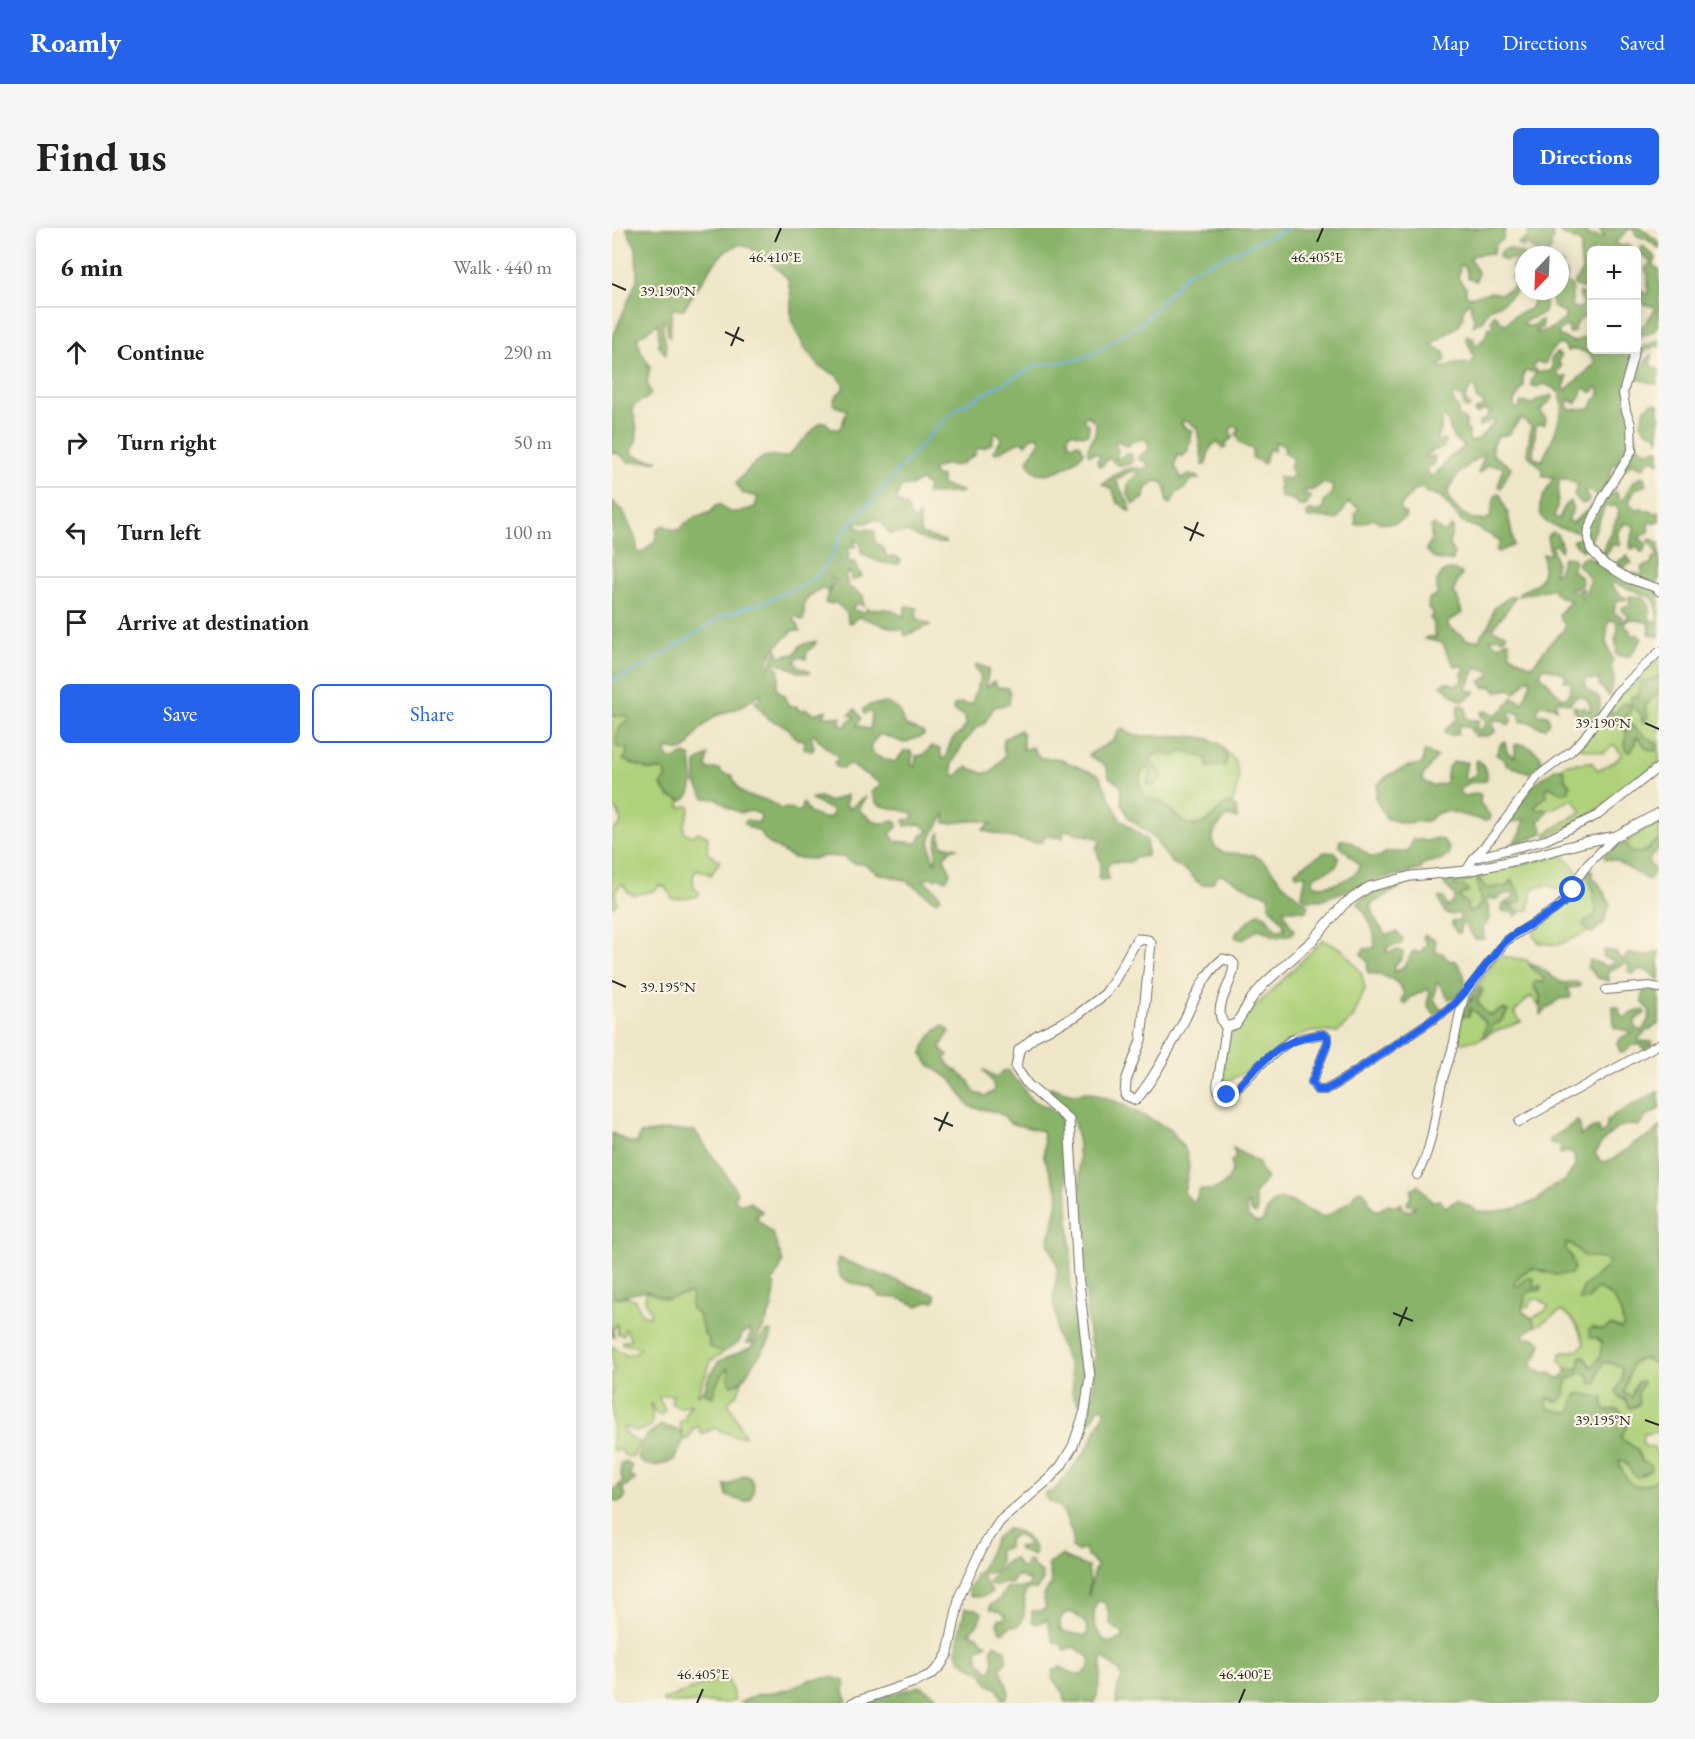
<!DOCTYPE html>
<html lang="en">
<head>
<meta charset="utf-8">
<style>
	body { margin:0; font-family:"EB Garamond",serif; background:#f6f6f6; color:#202124 }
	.controls { position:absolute; right:18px; top:18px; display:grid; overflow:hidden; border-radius:9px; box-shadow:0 3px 15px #0003 }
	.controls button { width:54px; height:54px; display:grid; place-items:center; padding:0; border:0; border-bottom:2px solid #e0e0e0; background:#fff; color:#202124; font:30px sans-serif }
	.compass { position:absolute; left:903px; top:18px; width:54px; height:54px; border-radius:50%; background:#fff; box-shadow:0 3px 15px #0003; rotate:203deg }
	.stop { position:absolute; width:18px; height:18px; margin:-14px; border:4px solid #2563eb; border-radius:50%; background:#fff }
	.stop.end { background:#2563eb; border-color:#fff; box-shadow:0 2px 6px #0008 }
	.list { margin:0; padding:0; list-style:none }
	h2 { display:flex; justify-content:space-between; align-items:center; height:78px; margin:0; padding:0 24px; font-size:26px }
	h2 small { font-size:20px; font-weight:400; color:#757577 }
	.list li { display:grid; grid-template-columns:39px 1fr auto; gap:18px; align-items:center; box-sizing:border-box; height:90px; padding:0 24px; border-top:2px solid #e0e0e0 }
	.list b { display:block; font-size:22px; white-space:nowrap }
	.list em { font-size:20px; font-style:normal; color:#757577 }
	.actions { display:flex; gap:12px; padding:18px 24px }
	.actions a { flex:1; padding:14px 0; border:2px solid #2563eb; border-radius:9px; text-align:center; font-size:21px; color:#2563eb }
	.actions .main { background:#2563eb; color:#fff }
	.icon { flex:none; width:33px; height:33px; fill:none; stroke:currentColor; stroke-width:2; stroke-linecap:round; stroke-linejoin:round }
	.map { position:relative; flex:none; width:1047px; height:1475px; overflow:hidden; border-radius:9px }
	header { display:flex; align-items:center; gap:36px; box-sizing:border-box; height:84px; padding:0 30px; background:#2563eb; color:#fff }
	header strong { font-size:28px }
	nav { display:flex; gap:33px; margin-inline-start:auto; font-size:21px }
	.intro { display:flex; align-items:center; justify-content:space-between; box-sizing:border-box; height:144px; padding:0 36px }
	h1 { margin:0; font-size:42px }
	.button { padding:15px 27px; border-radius:9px; background:#2563eb; color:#fff; font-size:21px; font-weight:700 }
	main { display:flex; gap:36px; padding:0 36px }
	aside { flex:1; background:#fff; border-radius:9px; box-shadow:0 3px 15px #0003 }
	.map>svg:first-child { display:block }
	.green { fill:#aed17a; stroke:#6c7e52; stroke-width:1.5; fill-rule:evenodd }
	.forest { fill:#8ab36a; stroke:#5a6f4a; stroke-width:1.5; fill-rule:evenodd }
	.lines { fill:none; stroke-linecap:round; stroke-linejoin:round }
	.stream { stroke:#6fb3e5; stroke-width:2 }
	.minor-casing { stroke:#706c62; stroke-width:10 }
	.tertiary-casing { stroke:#706c62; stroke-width:11 }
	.minor { stroke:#fff; stroke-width:8 }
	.tertiary { stroke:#fff; stroke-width:9 }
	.route { stroke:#2563eb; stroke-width:8 }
	.ticks { fill:none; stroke:#2b2b2b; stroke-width:2 }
	.ticks-label { font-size:15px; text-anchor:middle; fill:#2b2b2b; stroke:#fcf5e5; stroke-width:4.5; stroke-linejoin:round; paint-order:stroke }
</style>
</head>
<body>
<header>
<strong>Roamly</strong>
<nav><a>Map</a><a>Directions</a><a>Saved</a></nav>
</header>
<div class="intro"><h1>Find us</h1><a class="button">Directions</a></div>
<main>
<aside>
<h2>6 min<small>Walk · 440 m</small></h2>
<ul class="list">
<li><svg class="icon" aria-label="ahead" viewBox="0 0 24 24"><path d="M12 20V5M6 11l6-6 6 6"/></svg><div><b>Continue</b></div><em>290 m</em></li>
<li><svg class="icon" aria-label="right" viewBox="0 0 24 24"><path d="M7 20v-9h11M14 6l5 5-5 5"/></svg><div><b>Turn right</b></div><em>50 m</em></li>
<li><svg class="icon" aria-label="left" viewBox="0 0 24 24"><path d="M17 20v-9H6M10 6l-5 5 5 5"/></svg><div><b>Turn left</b></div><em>100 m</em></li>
<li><svg class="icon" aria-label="arrive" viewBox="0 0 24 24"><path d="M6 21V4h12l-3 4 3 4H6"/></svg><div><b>Arrive at destination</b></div></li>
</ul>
<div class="actions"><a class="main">Save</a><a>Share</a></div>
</aside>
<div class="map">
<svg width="1047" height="1475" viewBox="0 0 1047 1475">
	<rect width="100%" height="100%" fill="#fcf5e5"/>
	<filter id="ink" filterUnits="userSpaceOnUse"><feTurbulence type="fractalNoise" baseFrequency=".0167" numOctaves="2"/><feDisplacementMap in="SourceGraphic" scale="12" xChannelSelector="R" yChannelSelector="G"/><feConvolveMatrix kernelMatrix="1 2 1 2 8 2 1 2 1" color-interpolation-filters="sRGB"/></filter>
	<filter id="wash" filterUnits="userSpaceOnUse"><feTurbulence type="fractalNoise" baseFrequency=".008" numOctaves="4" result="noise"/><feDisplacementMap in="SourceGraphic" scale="24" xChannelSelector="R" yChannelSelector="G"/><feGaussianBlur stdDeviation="1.35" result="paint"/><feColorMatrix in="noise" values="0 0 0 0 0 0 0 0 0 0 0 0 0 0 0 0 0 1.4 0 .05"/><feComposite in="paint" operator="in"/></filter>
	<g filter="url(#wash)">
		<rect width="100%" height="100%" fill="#efe6c8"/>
		<path class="green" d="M1047 428V448L1027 457V466L1025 469 1021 468 1019 477 1030 487 1029 493 1033 494 1036 488 1033 478 1047 464V534L984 584 935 609 933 606 970 583 961 571 935 583 932 581 926 582 923 579 927 574 935 568 934 561 939 559 951 565 958 556 953 551 951 541 948 540 954 536 979 534 986 542 1004 533 1010 526 1002 517 991 525 968 520 1005 470 1030 449V444ZM1008 480 1019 483 1014 490V494C1025 500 1032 509 1044 515H1033L1024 509 1023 517 1016 524 1013 521 1014 503 999 491Z
			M11 487 15 488 16 492 14 519 15 526 37 542H51L54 545V551L49 558 58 569 68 571V579L77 578 78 580 72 598V604L80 608 86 604 96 609 95 625 108 633 99 647 85 641 81 648 82 660 88 665 85 668 78 670 61 671 53 659 48 657 42 663 21 667 16 664 11 656 5 660 3 666 5 675 2 678 0 677V603L8 597 9 592 6 584 0 578V488Z
			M570 523 594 530 596 539 615 533 614 524C632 536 627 558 620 576H613C606 583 597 594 588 596 569 600 562 583 549 574 542 570 533 572 529 563 527 556 528 547 530 540L537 541 539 545 536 554 547 541 539 536 538 530 548 525Z
			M1047 593V612L1039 617 1036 622 1027 625 1019 624 1014 615 1036 598Z
			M952 627 965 643 958 658 945 662 937 657 921 660 917 682 908 684 895 677H904L909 668 900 652 894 659 873 660 867 650 865 651 869 676 860 684 855 681 856 676 846 668 855 665 842 658V655L852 654 860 650 859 647 867 645Z
			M975 643C978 657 989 675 982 688L974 692 976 704 945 717 928 715 921 708 923 701 958 675H962C968 669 967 654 975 643Z
			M711 712 730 721 749 744 753 761 741 790 725 805C685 799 680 812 651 833 639 841 627 848 614 854L607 842 617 810 633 789Z
			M888 728 915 732 920 741 933 751 922 761 928 767 927 778 919 768 902 784 909 794 878 805 881 797 887 795 894 787 892 781 885 783 880 787 872 785 865 773 870 766 868 760 865 768 856 773 884 730Z
			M858 781 862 782 874 796 871 810 852 815 846 813 849 788 858 786Z
			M953 1015 962 1018 972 1028 996 1032 995 1039 984 1047 968 1072 976 1071 984 1061C1002 1064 1011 1083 1011 1099L1009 1101C996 1097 1003 1098 991 1103L981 1099 986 1111 990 1115 988 1128 981 1139 968 1131 969 1138 962 1142 955 1141 947 1132 949 1125 966 1122 972 1116C969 1103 961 1088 949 1083L923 1099V1097L920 1090 933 1083 936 1078 927 1071H921L917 1078 910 1079 916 1064 929 1062V1058L921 1059 922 1052 914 1051 906 1058 902 1057 911 1045 917 1041H925L933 1045 962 1040 959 1028 954 1022Z
			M34 1063 55 1071 78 1064C86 1078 87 1101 97 1111V1119L112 1124 99 1133 85 1168 91 1162 92 1164 101 1168 105 1154 115 1140 117 1141 116 1151 125 1156 131 1151 126 1165 116 1174 133 1208H122L102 1200 90 1206 86 1198 82 1200 76 1211 72 1212 67 1194 73 1192 74 1184 80 1176 67 1180 59 1175 61 1167 48 1168 47 1170 53 1183 49 1188 43 1185 39 1175C38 1183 43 1192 39 1198L25 1204 13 1199 11 1201 16 1209 27 1214 21 1229 13 1228 8 1221 3 1223 0 1222V1146L3 1141 0 1139V1118L14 1127 25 1124 28 1120 11 1116V1113L19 1112 14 1101H12V1107L6 1106 5 1096 1 1101 2 1109 0 1108V1070L4 1068 6 1071 13 1068 22 1071 31 1087 37 1088 39 1085 33 1072Z
			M1028 1130 1037 1131 1047 1139V1204L1031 1206 1030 1216 1037 1220 1042 1219 1047 1235V1251L1037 1257 1022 1259 1016 1255 1007 1236 1008 1232C1018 1235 1017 1245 1026 1249L1038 1243 1040 1238 1029 1233 1025 1221 1010 1211 1009 1209 1017 1195 1016 1190 1006 1182H993L991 1175 992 1170C985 1169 970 1164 965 1166L960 1183 953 1185 936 1180 934 1171 943 1173 948 1172 953 1167 955 1152 969 1145 976 1146 979 1156 985 1155 986 1146 991 1135C997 1133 1007 1137 1010 1141L1011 1152 1004 1163 1008 1170 1014 1173 1018 1180 1025 1178 1026 1164 1031 1155 1030 1153 1025 1154 1021 1161 1020 1169 1011 1165C1012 1158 1017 1143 1020 1136Z
			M115 1448 123 1472 116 1475H52L51 1472Z"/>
		<path class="forest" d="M14 0H893L891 11 884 16 881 25 862 27 858 31 866 44 864 53 856 50 854 41 850 37 847 39 848 42 846 50 854 60V66L856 69 880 64 888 66 900 60 903 55 899 49 903 44 900 40 904 32 902 30 893 33 888 30 887 27 891 22 897 20 912 27V57L890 75 877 81 871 92 861 98 862 90 859 82V76L855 75 851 83 852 89 847 97 820 117 832 124 834 132 827 138 832 140 842 135H860L862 129 854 110 855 107 861 109 863 117C871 115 875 106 876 99L879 100 881 98 879 92 882 87 885 88 888 94 894 96 902 88 918 81C922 72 922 69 932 67L934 69 932 85 915 92 911 96 914 98H920L927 93H930V100L924 101 925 104H931L942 99 952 92 954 86 943 80 938 70 941 63H948L949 34 951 36 949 42 955 45 954 55 960 58V79L965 81 971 78V75L967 67 969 64 975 70 979 65 980 100 976 98V91L970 89 963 98 962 104 957 105V99C951 98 947 102 946 107L962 114 973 109 979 116 980 122H983L987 126 993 122H1025L1047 112V119L1044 118C1034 124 1025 125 1023 138L1027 140 1041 125 1038 136 1047 142 1045 156 1022 150 1018 163 1021 179 1020 201 1025 211 1024 216 1034 223 1047 221V235L1043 232H1037L1031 240 1019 235 1013 241H1007L1004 236H1001L993 270 1004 264 1008 272H1011L1020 255 1030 248 1032 249 1034 257 1023 261 1017 274 1023 281 1029 280 1043 285 1047 284V293L1036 295 1037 304 1029 308 1028 311 1035 316 1031 324H1028L1026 318 1019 321C1015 311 1025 306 1021 297L1013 295 1005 305 1009 316 1006 318 1002 315 992 329 1002 336 1015 328 1020 335 1014 337 1012 343 1029 347 1031 345 1029 339 1040 336V330L1046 328 1037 312 1039 311 1047 315V350L1044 358 1047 366V409L1037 406 1038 399 1035 394 1017 391 1013 395V399L1018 402 1019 408 1025 406 1030 411 1018 428H1006L1004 425 1005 419 1003 412C1006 405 1008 397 1002 392L996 394 994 414 1001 431 999 439 1002 450 997 468 988 458 986 452 974 451 973 453 975 462C979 465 984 466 987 470 991 478 984 491 978 497L969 491 961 480 962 478 969 480 972 479 977 483 979 482 976 472 969 468 963 469 958 476 946 472 944 475 945 481 940 478 929 477 925 482V485L935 487C939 492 937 496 933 500L927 499 915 493 909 494 908 486 899 483 897 485 900 491 897 497 888 492H881L883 504 876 508H862L858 500 847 497 846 506 838 508 832 505 834 501 845 492 846 478 850 477 854 480V489L857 492H867L864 501 869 502 875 494 869 488V484L875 483 883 487 893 480 901 469 911 475 919 453 917 450 903 465 898 461 884 464 879 458 873 460 868 454 878 447V443L864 439C859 447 859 454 854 461L856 463H863V465L851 473C844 472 837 462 829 457L834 454 845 457 851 452 850 446 853 441 851 438H843L835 426 831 415 812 411 815 409H824L822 403V395L818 390 822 385 816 380 817 370 825 368C826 363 824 357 825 353 831 339 839 341 850 345V347L845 354 841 366 845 368 850 385 836 394V398L856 412H867L870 405 877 398 882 380 899 368H903L901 374 881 400 882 402 894 406V408L891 411 885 409 878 412 886 418 894 413H897L898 426 911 434 920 438 939 414 952 402 953 397 949 392 947 386 959 372 952 371 942 365 943 360 906 368 908 364C930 356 933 349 931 326H938L935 309 937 306 941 304 945 306 950 319 949 323 943 316 940 319 944 334 942 346 946 344 951 329 961 330 963 334 960 341 969 350 970 354 968 358 958 361 962 364 971 360V364L968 366 970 370C980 355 980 348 966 338V334L974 328 985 334 1006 288 1007 282 1003 277 999 279 994 276 978 315 971 323 960 313 970 309V305C954 301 921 299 929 274 932 265 938 257 942 249H931L930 241 915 226 919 198 909 190 896 206 885 209 880 218 881 227 899 239 889 260 886 258 891 241 889 238 875 237 867 246 866 245 872 229 871 227C854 238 845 244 836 263 836 280 862 298 878 290L883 268 886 265 888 266 896 286 902 317 886 324 884 322 889 313 864 299 851 295 828 268 815 265 810 260 802 262 789 278 788 283 794 286 793 290C783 297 772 297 762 291L744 297 743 286 747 280 737 274 725 292 710 289 696 290 694 286 696 283H709L712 278V274L719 267 721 258 711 255 701 262 692 263V265L699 269 694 278H687L682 272 668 269 666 248 675 251 681 248 678 240 681 230 672 224 673 218 663 214 662 223 657 221 652 236 640 229 641 221C630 218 627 216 624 205L627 203 626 199H620L618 203 621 209 613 216 614 220 610 221 606 214C596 217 596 229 594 237H591L585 200 577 194 570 193V197L581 204 578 208 579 214 576 217V223L571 229 565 227 563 238 570 251 578 246 586 249 587 251 579 252 571 262 564 265 559 276 555 275 554 261 550 254 543 253 533 262 532 270 522 276 515 266 516 255 527 244C517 242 511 247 504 253L518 278 519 283H516L509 276 505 275 501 262 490 256C505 246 513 236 532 241L535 239 536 235 528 232 526 229 536 222 537 216 533 211 521 213 515 218 511 217 507 213 502 215 506 222 504 230H508L515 225 519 226 521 232 518 236C508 239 504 238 497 229L491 237 487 238 485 233 488 227 482 225 477 227C474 218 478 217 481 210 484 206 484 200 484 195L475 187 471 192 477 197 476 206 470 207 459 204 456 208 457 216 461 217 464 215 468 216 472 224C464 236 432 254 420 241 418 239 417 235 416 232L428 213 427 209 421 208 414 216 409 213C400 215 394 222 384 225L381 223 388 214 389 208 383 204 380 215 374 219 364 221 363 227C350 233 350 241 334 236L320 242 324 249 330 248V257L350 263 348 265 314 266 316 259 309 252 299 258 289 259 284 272 295 279 300 292H303L306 288 307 289 309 306 333 313V315C314 316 310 310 295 304L278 306 270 295 262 291 254 295H243L246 300 263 303V314L272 321 275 329H284L289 332 287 336C274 337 259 332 249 325V316L243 311 244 319H240L237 321 236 334H242L250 348 240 353 237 344 233 347 236 358 251 368 252 378 246 375 241 379V382L253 385 255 380 259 382C273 379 281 382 292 389L293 379 295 378 305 380 304 386 306 391 318 397 293 408 292 402C276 401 262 392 246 389L239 395 236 394 235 385 224 375 216 376 213 375C215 366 220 360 223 352L220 350 217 363H214L211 360C204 363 194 368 192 377 191 382 194 385 191 392H189L184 388 181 391 186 396 188 403 181 402C170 415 158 420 155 437L157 439 165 421 168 429 176 426 182 427 189 417 204 413 203 417 195 423 194 431 187 429 183 433 186 438 198 443V445L187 444 165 434 162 435 166 439 167 450 164 458 168 465 173 467 176 478H184L188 483 194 481 202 486 215 482 211 488 229 489 228 496 230 498H234L236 493 242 491V488L237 487 243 481 249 490 245 497 258 502 260 485 257 484 252 486 251 481 258 477 275 475 286 481 294 498 311 504 312 507 292 515 268 506 260 515 258 522 266 529 283 534 292 523H298L301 526 299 534 303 539 304 528 311 527 320 518 328 521 330 531 334 530C336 520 339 508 349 505L354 497 353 488 341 483 342 477 350 475 356 477 360 475 369 448 363 440V438L367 437 377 441 374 458 375 459 382 453 385 459 396 460 398 464 397 476 382 479 372 496 364 500 351 516 340 535 341 547 345 548 350 542 355 539 371 545 380 544 393 527 391 519 392 511 408 502 411 507V522L420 519 428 530H444L487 547 508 591 535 612V628L523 630 518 634H499L495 639 496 651 488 652 486 649 489 636 484 620 489 613 486 610 452 602 451 610 432 608 431 614C414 616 390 606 372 603L371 601 379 596C366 589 347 596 333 595V585C321 611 313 604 322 635 328 625 320 619 328 605L330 617 345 620 337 623 332 629C334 641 343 639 334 652L327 649 322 651 319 649 311 652 325 663 329 670 323 673 293 652 265 645 252 636 242 635 230 629 213 628 201 631 181 630 155 614 146 602 138 600 132 595 135 592 146 595 149 590 148 586 139 583 129 585 117 580 105 571 92 570 84 555V535L96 527 94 538 96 541H107L111 546 120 547C132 581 148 561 168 581L177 580 187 584 190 581V575H192L197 585 214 591 220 588V582L199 572 200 570 208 569 217 574 235 567 234 577 238 580 254 568 247 582C257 589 267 601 279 592L285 593V599L278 606 283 613 306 615 309 608 317 603 308 596 293 598 292 592 301 591 302 586C290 581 277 581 265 576L259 564 267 559 268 555 237 536 231 540 224 539 222 534 226 532V528L211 517 202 506 199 507 202 520 200 523 192 520 193 512 185 511 175 499 156 491 143 474 148 470 149 465 129 479 103 488 87 502 75 520 70 523 55 520 54 525 59 532 73 526 79 529C80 543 85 565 71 573L58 569 49 557 54 551V545L51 542H37L11 532 15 526V521L5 519C2 510 7 497 16 492L15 488H0V272L6 279 11 282C15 296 27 310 25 324L30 325 43 313 45 301 52 297 61 302H66L81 290 99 284 104 277H109C118 290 130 283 143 279L146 269 130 265 124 255C132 247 146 228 157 228 165 227 169 231 176 228L208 195 213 194 219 200 226 202 230 197 235 182 223 178 221 175 223 169 231 161V155L224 147 208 139 193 121 179 91V70L176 51 156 32 137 19 128 16 112 24 100 38 73 79 70 82 60 81 58 109 56 106 54 93H51C49 105 56 115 54 127L47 118 46 96C38 100 34 105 25 109L29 123 38 139 35 154 39 166C34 173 23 174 20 181 26 201 28 207 19 226L34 231 45 232V233L16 234 7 226 0 225V111L25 52 24 20ZM947 116 953 118 955 123C966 120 978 123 983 134 975 145 964 152 954 162L952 160 955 149 949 150 945 146 949 138 946 133 949 128 947 126 944 125 939 132 941 138 939 143 926 144 921 139 924 134 933 136 940 122ZM913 143 922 144 924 146 920 151 919 157 924 159 933 156 944 162 948 166 951 178 943 205 930 233 922 229 921 226 924 198 927 196H933L934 190 928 183 941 170 940 167 925 172 921 176 909 174 907 180 905 181 902 179V173L912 158 911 149ZM859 158 864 162V171L872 175V178L862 183 864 186 873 182 878 184 873 191 867 194V199L881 192 884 193 865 212 859 214 857 212V203L854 202V193L846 188V181L840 170 841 167 847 168 851 172V178L856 181 858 179 853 171ZM984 159 987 160V169L982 173 979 180 958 182 955 177 957 171 964 176 971 161 974 160 978 164H981ZM832 189 836 193 841 210 853 219 839 228 821 249 815 244 817 237 821 238 823 229 821 228 815 230 813 228 821 223 832 219 833 213 831 211 826 214 824 211 829 203V191ZM949 250 966 256 962 267 970 276 976 274 977 271 972 264 974 262 986 266C985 277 968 287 961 295L956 292 961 282 958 273 953 277 947 291 942 289 945 278 947 252ZM1002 355 1039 369 1043 374 1046 391 1044 394H1041L1037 389 1038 380 1032 369 1017 368 1018 376 1010 380V383L1017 387 1011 394H1008L1010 389 1002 385 1004 373 1015 371 1005 364 999 357ZM931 439 951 445 954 450 952 453H958L959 459 956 468 951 470C941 464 937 453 928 447Z
			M916 0H974L975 8C982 6 987 10 992 9L987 0H1029L1047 14V20L1034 11 1025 8 1022 2 1018 0 1003 15 1009 18 1018 17 1019 22H980L979 63 963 58 962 55 970 43 968 26 970 17C965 11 955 9 949 6L946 1 943 0 940 2 941 13 938 15 940 20 933 27C922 25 923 21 916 17L910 19 906 15 917 9Z
			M1031 18 1044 30 1041 38 1047 41V91L1044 102 1036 106 1028 107 1025 113V100L1032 97 1043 82V79L1031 76 1025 70V57L1031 65H1036V47L1033 41 1039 34 1028 26 1029 19Z
			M1040 175 1047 176V213L1045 207 1033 202 1029 195 1033 181Z
			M822 297 832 305 839 299 841 300 837 315 842 326 841 332C830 334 820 331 814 321L819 313V298Z
			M1047 448V464L1034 476 1033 482 1036 488 1031 495 1030 487 1019 477V468H1026L1027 457 1031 452 1037 453Z
			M1015 474 1019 481 1014 490V494C1025 501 1032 509 1044 515L1045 519 1044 523 1035 521 1026 509H1024L1020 523 1016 524 1013 521 1014 503 999 491 996 485 999 483 1002 486 1010 476Z
			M510 500C513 503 518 506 522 507 543 511 605 499 614 525 615 530 615 534 612 538L596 539 594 530 570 523 563 528C553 525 545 522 537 532L549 545 548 552 541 558 535 556 539 545 537 541 531 540C526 551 527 563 536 571 539 571 542 571 545 572 561 578 571 608 594 594 601 589 608 581 615 575L624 579 625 591 616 588C606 598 598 603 602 618 612 629 629 623 643 628 656 634 661 645 670 655 678 663 688 669 696 677L695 683 671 681 676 693 682 702 680 706 665 709 647 701 631 712 623 709 625 704 646 685 652 686 665 702 673 701 670 693 657 677V667L640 662 609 646 605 648 600 655 591 657 584 653 576 644 559 634 541 609 517 590 510 576 509 558 497 549 494 538 476 527 502 512 506 503Z
			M893 514 895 524 903 529V517C913 514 921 521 928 527 931 537 926 541 918 545L894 537 893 532 884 527 889 515Z
			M812 524H816L825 529 810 549 811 553 821 558 834 555 836 539 841 534H855L852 550 855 552 864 546 863 533 866 532C872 536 877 546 874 553 864 554 850 554 847 564L853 568 867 565 869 568 868 575 878 588 877 592 873 593 836 583 826 585 815 593 791 595 774 590 763 569 765 563V557C773 548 798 534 810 537Z
			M944 540 951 541 953 551 958 556 957 563 951 565 939 559H936L934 562 935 568 927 574 923 579 926 582 932 581 935 583 927 594 931 602 930 605 921 610 901 615 909 605 912 592 898 595 894 592 922 556Z
			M825 610 831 612 837 620V627C829 634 818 633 809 637L810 640 807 642 767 651 708 672H694L690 667 694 647H684L683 643 713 624 724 625 726 628V635L722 640 702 648 701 655 704 657C717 660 737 652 746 643L747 637 735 624 727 618 728 612H732L739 614 759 629H766L775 624H796L801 611 815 613Z
			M1047 612V621L1044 622 1036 634 1042 641 1041 647 1036 652 1003 632 994 631 992 628C996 622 1007 616 1014 615L1019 624 1027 625 1036 622 1039 617Z
			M977 641 980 643V649L987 656 998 675 992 695 980 705 977 704 971 697 974 692 982 689 985 683 981 668 982 662 974 646Z
			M856 645 859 647 857 652 842 655 843 658H851L857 662 846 669 856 676 854 679 857 684 863 683 869 676 865 655 867 650 874 660 894 659 899 652 909 668V674L895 677 908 684 904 688 899 684 890 683 891 676 903 669 902 666H893L882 672 877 669 875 675 878 689 871 700 872 711H863L852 695 849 696 848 705H845L840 697V694L848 691V687L846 685 840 687 833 685 827 671 829 669 832 670 835 679 842 673 843 667 832 656 833 654Z
			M813 650 817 651 804 652 795 655 758 677 766 696 774 707 785 704 791 711 789 716 777 718 774 723 777 724 785 722 791 724 790 730 781 739 782 744 793 738 800 724 803 723 808 726 815 715 811 710 812 707 823 712 824 725H830L836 732 844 733C851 743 858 755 849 764 844 768 842 770 836 771L827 755 824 756 822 772 829 782 822 787 815 776 818 764 816 761 799 769 793 776 791 775 789 772 792 767C789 751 771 747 757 745L755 743 756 734 749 726 752 721 762 720C765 703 756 689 746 675 755 661 797 652 813 650Z
			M992 722 1003 724 1010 732 1017 725C1033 729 1032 730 1047 723V752L1037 744 1028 741 1020 747 1016 742 1017 738 1014 735 996 743 997 753 986 750 975 739 978 732C984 734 989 736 994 738L1002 736 1001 732 991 729Z
			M918 736C931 738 938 749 949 754 956 757 960 751 968 756L967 759 955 760 959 768 958 770 947 771 928 787V767L921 756 924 753 930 755 933 751 920 740Z
			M868 760 871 762 865 773 874 786 880 787 890 781 896 783 887 795 881 797 878 805 871 810 874 794C867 790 866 783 858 781L857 788H849C852 775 863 772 868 760Z
			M1034 762 1047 763V796L1036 802 1027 810V813L1040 814 1041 817 1032 822 1028 817H1021L1011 825 1008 824 1005 816 1009 810 1020 804 1002 800 1001 778 1007 779 1008 786 1013 790 1022 784 1032 782 1033 785C1026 791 1022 789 1023 800L1029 803C1034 797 1041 788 1036 781 1035 778 1032 776 1030 774L1031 763Z
			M331 798 338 803 329 818 330 823 335 826 336 828 332 830 337 837 356 852 363 865 374 868 382 863 381 855 371 842 385 849 391 843 395 842 410 858 419 872 438 880 451 890 453 896V926L459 1026 458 1049 461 1080 474 1148 470 1172 466 1176 460 1165 461 1154 457 1137 444 1106 445 1091 441 1074 446 1039 436 1014 440 1001 447 967 432 929V914L430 903 398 895 392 888 384 884 359 879 354 874 340 852 317 837 310 826C313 814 320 804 331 798Z
			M438 859 460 866 476 864 501 872 558 901 571 918 575 926 577 940 572 964 580 974 584 972 587 962C590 961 593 962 597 962 612 961 623 947 619 933L624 930 621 920C626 923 643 933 647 934L649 943 655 950 642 967 645 980 644 986 639 984 637 976 634 977 636 989 645 995 651 993C664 949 689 986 714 989L739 972 744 964 750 962C757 966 756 976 763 982H767L776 976 784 978 789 975 792 981 798 983 804 978 796 977 795 975 799 968V962L806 957 819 973 828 972 833 979 846 972 865 983 876 984 901 981 926 972 940 958 953 953 963 938 962 927 956 924 948 926 949 917 938 915 937 912 965 893 968 896V908L985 898 987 899V906H989L994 902 995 893 1000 888 1047 863V881L1035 888 1026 898C1023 898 1020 897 1016 897 1004 897 987 915 983 926L990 934 999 932 1017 920 1022 915 1038 908 1047 899V1139C1037 1133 1031 1126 1020 1136L1012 1165 1020 1169 1025 1154 1030 1153 1031 1155 1026 1164 1027 1176 1018 1180 1013 1171 1008 1170 1004 1163 1010 1152V1141C1007 1137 997 1133 991 1135L986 1146 985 1155 980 1156 976 1146 969 1145 955 1152 953 1167 948 1173H943L936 1170 934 1173 936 1180 953 1185 960 1183 961 1173 967 1165 992 1170 991 1175 993 1182H1006L1016 1190 1017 1195 1009 1209 1010 1211 1025 1221 1029 1233 1040 1238 1038 1243 1026 1249C1017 1246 1018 1235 1008 1232L1007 1236C1019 1262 1021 1263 1047 1251V1475H504L506 1459 510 1449 507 1443 492 1430 490 1431 488 1453 483 1475H453L452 1465 440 1450 441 1443 448 1439 463 1446 470 1447 477 1440 479 1432 475 1427 462 1419 453 1422 449 1417 441 1413 435 1392 423 1396 420 1393V1383H428L434 1380 431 1367 440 1356 436 1336C442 1333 445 1332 450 1327L457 1332 476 1339 478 1354 476 1367H477L482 1342 486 1338 475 1328 473 1320 465 1324 460 1320 461 1309 452 1285 448 1279 436 1272 432 1266 436 1264H441L474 1223 494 1182 489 1179 485 1181 481 1191 474 1196 477 1177 481 1165V1131L484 1128C473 1113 474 1056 473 1035 472 1016 467 998 470 979L465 906 459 885 447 878 437 864ZM954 1015 962 1018 972 1028 996 1032 995 1039 972 1058 967 1070 971 1073 976 1071 984 1061C1002 1064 1011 1083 1011 1099L1009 1101 999 1097 991 1102 979 1100 977 1102 978 1109 986 1111 990 1115 988 1128 981 1139H979L972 1128H969L967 1141H955L950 1150H945L939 1145 931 1146 921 1140 920 1133 927 1126 929 1114 923 1110H912L911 1108 923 1097 920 1090 912 1084 910 1079 916 1064 929 1062 930 1058 921 1059 922 1049C914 1048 912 1054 907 1058L902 1057V1054L911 1045 920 1040 945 1047 959 1046 962 1040 959 1028 954 1022ZM486 1373 492 1374 497 1385 498 1396 511 1406V1410L496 1415C482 1405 478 1388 486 1373ZM459 1384C469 1390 478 1396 475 1408L453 1404 448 1401V1391L452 1386Z
			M57 902 83 903C97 924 112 943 125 964L122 971 129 976 138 974 150 983 144 990 161 1006 171 1035 160 1055 163 1057C163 1077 154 1099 141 1115H135L139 1105 137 1102 131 1105 127 1114 112 1124 97 1119V1111L92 1106 87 1087 78 1080 80 1068 78 1065 55 1071 34 1063 0 1070V905L17 914 25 915 28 906Z
			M226 1030 304 1060 323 1066 324 1070 321 1074 317 1073 306 1078 286 1070 268 1069 259 1060 237 1054 229 1050 225 1038Z
			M156 1103 159 1104 158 1112 131 1151 125 1156 119 1157 116 1151 117 1141 115 1140 105 1154 101 1168 100 1169 92 1164 96 1150 107 1133 138 1120Z
			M49 1197 69 1203 72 1212 62 1232C49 1237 39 1242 27 1232 23 1213 35 1207 49 1197Z
			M12 1234 20 1238 19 1244 16 1249 23 1250V1252L10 1260 14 1268 10 1273 5 1274 0 1270V1262L4 1261 11 1252 9 1248V1237Z
			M132 1247 138 1249 142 1259 139 1271 133 1274 115 1268 113 1257 119 1256Z
			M395 1301C409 1303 420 1309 423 1324L421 1328 407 1322 405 1319H414L416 1316C410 1307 403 1305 396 1312V1320L386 1322 388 1333 382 1344 370 1346 374 1357 380 1364C375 1368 365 1370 358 1368L356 1361 362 1353 363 1347 368 1344 383 1311Z
			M402 1330 406 1337 411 1341 415 1333H419L422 1340 430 1345 431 1352 425 1361H416L413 1365C411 1377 416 1389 406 1398H399L391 1405 388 1403 385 1395 387 1391H392L394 1388 389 1384 378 1381V1377L386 1373 395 1359 405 1361 417 1358 418 1353 405 1347 399 1356 394 1355 382 1359 376 1355C383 1346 390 1334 402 1330Z
			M353 1380 365 1381 370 1385 366 1396 357 1404 367 1408 368 1411 375 1416 365 1422 367 1434 377 1443 380 1442 382 1433 379 1422 383 1416 394 1422V1433L388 1439 397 1464 394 1471H390L386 1461 376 1456 370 1445 352 1435 347 1429 345 1422 347 1405Z
			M220 1449 233 1453 232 1463 235 1474 127 1475 144 1467 179 1461 196 1452Z
			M308 1458 325 1468 326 1475H249Z"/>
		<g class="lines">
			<path class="stream" d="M0 453 36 436 112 387 160 371 203 350 220 329 229 307 324 200 347 179 425 137 463 132 483 125 531 94 576 44 677 0"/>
		</g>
	</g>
	<g filter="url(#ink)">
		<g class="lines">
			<defs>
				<path id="minor" d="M1023 122 1011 165 1014 183 1019 196 1020 223 990 271 977 300 976 311 979 322 991 335 1017 351 1045 360 1047 363
					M862 630 934 612 986 587 1047 539
					M854 643 862 630 882 607 925 549 959 523 971 511 1005 464 1047 424
					M994 762 1037 758 1047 760
					M614 799 605 858 607 864 611 867 622 864 648 837 679 812 711 806 715 808 716 814 700 854 705 862H713L723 857 838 780 852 767 894 713 942 682 956 670 967 648 976 636 1004 608
					M907 894 1047 816
					M805 947C820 921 822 892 828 863 831 848 837 833 841 818 845 802 847 785 852 769"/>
				<path id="tertiary" d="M240 1475 305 1453 320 1446 329 1437 336 1425 348 1367 370 1320 388 1293 437 1251 449 1238 461 1218 473 1183 478 1149 466 1047 457 892 416 857 404 840 407 822 425 807 464 788 493 766 502 753 525 711 536 712 539 715 529 812 514 853 513 867 524 872C543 849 557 821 571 795 582 773 591 746 611 731L619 733 622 736C622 757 597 779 614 799L624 796 640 770 653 755 702 711 732 676 757 659 799 648 854 643 914 630 973 614 1004 608 1047 585"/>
			</defs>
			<use href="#minor" class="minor-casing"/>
			<use href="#tertiary" class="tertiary-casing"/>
			<use href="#minor" class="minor"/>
			<use href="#tertiary" class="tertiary"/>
		</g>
	</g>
	<g class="lines" filter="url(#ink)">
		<path class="route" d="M615 867C626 862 632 852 640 844 663 821 678 810 711 806L715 808 716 814 700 854 705 862H713L723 857 838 780C854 765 866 747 880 730 885 724 889 717 895 712 915 694 948 687 961 662"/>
	</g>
	<path class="ticks" d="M163 14 169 0M705 14 711 0M0 56 14 62M113 104 132 113M119 118 127 99M572 299 592 308M578 313 586 294M1033 495 1047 501M0 753 14 759M322 890 341 898M327 903 336 884M781 1085 801 1093M787 1098 795 1079M1033 1192 1047 1197M85 1475 91 1461M627 1475 633 1461"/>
	<g class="ticks-label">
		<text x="163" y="34">46.410°E</text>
		<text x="705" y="34">46.405°E</text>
		<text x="56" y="68">39.190°N</text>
		<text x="991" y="500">39.190°N</text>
		<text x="56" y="764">39.195°N</text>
		<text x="991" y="1197">39.195°N</text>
		<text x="91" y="1451">46.405°E</text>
		<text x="633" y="1451">46.400°E</text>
	</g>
</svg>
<div class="controls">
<button>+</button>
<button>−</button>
</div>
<svg class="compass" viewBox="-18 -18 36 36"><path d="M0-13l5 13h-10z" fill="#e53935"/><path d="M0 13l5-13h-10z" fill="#757577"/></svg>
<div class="stop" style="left:961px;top:662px"></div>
<div class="stop end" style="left:615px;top:867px"></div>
</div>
</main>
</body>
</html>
